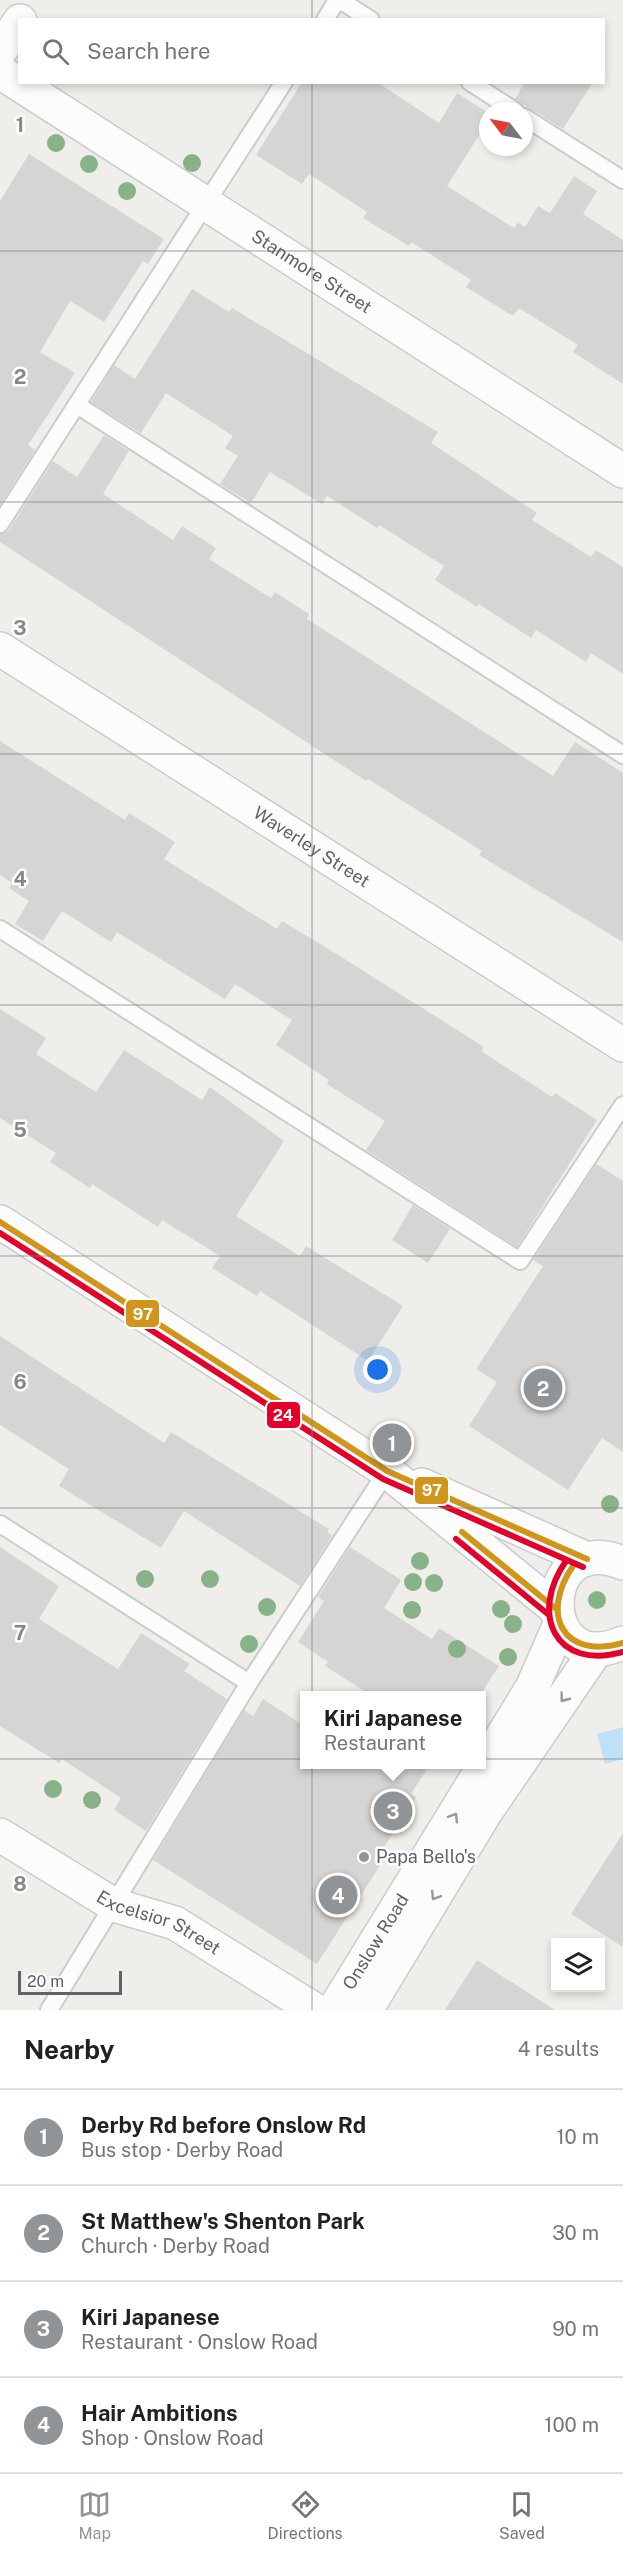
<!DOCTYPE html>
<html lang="en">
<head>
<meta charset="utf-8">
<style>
	body { margin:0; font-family:"Public Sans",sans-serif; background:#f6f6f6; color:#202124 }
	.controls { position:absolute; right:18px; bottom:18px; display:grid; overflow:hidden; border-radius:0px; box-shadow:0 3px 9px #0003 }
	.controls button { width:54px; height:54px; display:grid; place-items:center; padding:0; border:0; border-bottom:2px solid #e0e0e0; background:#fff; color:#202124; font:30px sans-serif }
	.compass { position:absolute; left:479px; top:102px; width:54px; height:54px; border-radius:50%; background:#fff; box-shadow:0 3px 9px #0003; rotate:302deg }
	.scale { position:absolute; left:18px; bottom:15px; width:104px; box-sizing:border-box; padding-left:6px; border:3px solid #5f6368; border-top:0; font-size:16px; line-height:21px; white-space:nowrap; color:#5f6368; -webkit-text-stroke:4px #fff; paint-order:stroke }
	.you { position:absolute; left:378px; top:1370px; width:21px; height:21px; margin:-15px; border:4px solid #fff; border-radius:50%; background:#1a73e8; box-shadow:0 0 0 9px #1a73e833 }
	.badge { display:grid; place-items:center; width:39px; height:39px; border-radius:50%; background:#919496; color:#fff; font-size:20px; font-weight:700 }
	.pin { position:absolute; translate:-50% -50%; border:3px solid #fff; box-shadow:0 2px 6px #0006 }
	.popup { position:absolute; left:300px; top:1691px; width:186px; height:78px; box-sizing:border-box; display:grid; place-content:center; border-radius:0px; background:#fff; filter:drop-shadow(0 2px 4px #0005); font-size:20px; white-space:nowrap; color:#757577 }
	.popup b { font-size:22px; color:#202124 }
	.popup::after { content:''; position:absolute; left:50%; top:100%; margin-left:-12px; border:12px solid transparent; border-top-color:#fff }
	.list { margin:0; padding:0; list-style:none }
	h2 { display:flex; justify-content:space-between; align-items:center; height:78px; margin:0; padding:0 24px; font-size:26px }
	h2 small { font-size:20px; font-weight:400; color:#757577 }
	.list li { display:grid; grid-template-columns:39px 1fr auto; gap:18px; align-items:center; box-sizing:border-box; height:96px; padding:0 24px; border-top:2px solid #e0e0e0 }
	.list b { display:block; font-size:22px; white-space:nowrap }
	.list p { margin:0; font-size:20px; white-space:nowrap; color:#757577 }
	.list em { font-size:20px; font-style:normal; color:#757577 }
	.icon { flex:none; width:33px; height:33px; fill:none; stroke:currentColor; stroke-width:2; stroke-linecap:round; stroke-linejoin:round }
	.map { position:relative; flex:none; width:623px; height:2010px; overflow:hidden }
	.search { position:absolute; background:#fff; box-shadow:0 3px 9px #0003; left:18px; right:18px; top:18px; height:66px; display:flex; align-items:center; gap:15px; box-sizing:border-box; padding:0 21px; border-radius:0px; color:#757577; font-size:22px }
	.sheet { height:462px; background:#fff }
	nav { display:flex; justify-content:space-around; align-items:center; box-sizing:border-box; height:84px; border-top:2px solid #e0e0e0; background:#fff; font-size:16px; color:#757577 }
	nav a { display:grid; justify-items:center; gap:3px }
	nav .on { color:#919496 }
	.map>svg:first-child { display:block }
	.water { fill:#bfe0f9 }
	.building { fill:#d6d5d3 }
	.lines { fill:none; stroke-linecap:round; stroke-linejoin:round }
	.service-casing { stroke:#cbcccc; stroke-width:20 }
	.minor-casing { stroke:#cbcccc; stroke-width:36 }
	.tertiary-casing { stroke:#cbcccc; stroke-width:36 }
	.service { stroke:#fdfcfc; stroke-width:16 }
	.minor { stroke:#fdfcfc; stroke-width:33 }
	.tertiary { stroke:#fdfcfc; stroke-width:33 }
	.bus-1-casing { stroke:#fff; stroke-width:10 }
	.bus-2-casing { stroke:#fff; stroke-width:10 }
	.bus-1 { stroke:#d1951a; stroke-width:6 }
	.bus-2 { stroke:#e4002b; stroke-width:6 }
	.tree { fill:#88b388 }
	.oneway { stroke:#96999c }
	.grid { fill:none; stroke:#84888a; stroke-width:1.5; stroke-opacity:0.55 }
	.poi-dot { fill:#919496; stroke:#fff; stroke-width:2 }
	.labels { text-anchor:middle; stroke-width:5; stroke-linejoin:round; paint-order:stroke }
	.street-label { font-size:18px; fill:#5f6368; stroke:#fff }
	.poi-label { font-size:18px; fill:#5f6368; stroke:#fff; text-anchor:start }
	.grid-label { font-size:20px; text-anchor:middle; font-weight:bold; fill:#84888a; stroke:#fff; stroke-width:5; stroke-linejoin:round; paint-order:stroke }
	.line-badge { stroke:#fff; stroke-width:2 }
	.badge-label { font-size:16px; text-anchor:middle; font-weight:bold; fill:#fff }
</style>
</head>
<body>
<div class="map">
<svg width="623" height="2010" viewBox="0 0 623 2010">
	<rect width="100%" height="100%" fill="#efeeea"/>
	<path class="water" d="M623 1727V1759L605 1764 597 1734Z"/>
	<path class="building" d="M302 82H377L439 123 457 93 488 113V121L447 186 514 228 518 222 525 227 538 206 550 213 574 176 597 191 583 214 623 240V384L573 352 578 345 519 308 513 316 466 287 471 280 411 242 409 246 363 218 367 212 309 174 302 184 256 155Z
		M525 82H593L563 129 515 99Z
		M29 154 164 239 148 264 143 261 104 322 70 301 40 352 75 373 28 445 35 450 0 505V201Z
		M192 289 229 312 232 308 438 432 431 443 537 513 532 520 591 557 596 550 623 567V674L591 653 586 662 536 630 531 638 479 604 477 607 435 580 444 566 379 525 377 528 327 496 322 504 270 472 251 503 220 484 238 456 225 448 233 436 166 393 141 433 91 402 114 365 135 379Z
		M104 435 129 451 103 494 173 540 182 526 216 548 209 559 271 598 275 592 309 614 307 619 553 776 575 742 623 773V942L479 855 482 851 368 779 366 781 0 542V534L9 530 53 461 77 477Z
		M0 741 125 820 129 813 175 842 164 859 277 929 282 921 335 953 484 1047 481 1051 552 1097 555 1093 597 1120 517 1247 366 1150 385 1121 327 1084 329 1080 276 1045 292 1020 235 984 225 999 117 932 111 942 62 911 43 941 15 924 29 901 9 888 12 883 0 875Z
		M0 1009 46 1038 36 1054 96 1092 124 1050 202 1100 210 1087 284 1141 236 1216 300 1256 306 1246 403 1306 368 1361 260 1291 257 1296 212 1268 220 1256 162 1220 158 1227 92 1184 90 1188 50 1162 56 1153 0 1118Z
		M596 1164 623 1181V1452L602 1438 568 1490 469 1426 497 1382 476 1369 543 1266 533 1260Z
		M413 1205 450 1229 428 1263 392 1240Z
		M0 1336 164 1443 171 1432 329 1529 327 1532 332 1536 300 1586 184 1511 161 1548 59 1486 69 1469 0 1425Z
		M0 1547 59 1586 39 1619 118 1669 141 1633 190 1664 184 1671 227 1699 146 1831 114 1810 121 1798 62 1759 59 1763 0 1726Z
		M350 1547 401 1580 384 1608 432 1639 439 1628 499 1666 480 1695H371L325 1666 328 1662 298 1642 324 1601 318 1597Z
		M263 1699 304 1726V1764H430L411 1794 416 1797 383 1849 388 1853 317 1964 153 1860 244 1710 253 1716Z
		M623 1833V1947L571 1914Z
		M477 1960 555 2010H445Z"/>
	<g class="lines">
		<defs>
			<path id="service" d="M340 0 371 20
				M325 20 337 0
				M470 82 515 111
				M524 117 623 180
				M77 405 623 755
				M0 524 284 82
				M0 929 520 1261 623 1105
				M0 1524 249 1683
				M49 2010 249 1683 387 1471"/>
			<g id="minor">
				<path d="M0 51 20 21"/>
				<path id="s1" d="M0 72 623 471"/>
				<path id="s2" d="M0 649 623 1045"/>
				<path id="s3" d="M0 1835 114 1905 175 1923 315 2010"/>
			</g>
			<g id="tertiary">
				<path d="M0 1222 387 1471 555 1608"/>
				<path d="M422 1485 587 1559"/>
				<path d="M623 1563C535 1527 535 1681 623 1643"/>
				<path id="s4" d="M334 2010 532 1688 560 1624"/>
				<path d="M366 2010 485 1813 597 1649"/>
			</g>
		</defs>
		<use href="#service" class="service-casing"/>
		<use href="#minor" class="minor-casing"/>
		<use href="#tertiary" class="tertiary-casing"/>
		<use href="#service" class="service"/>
		<use href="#minor" class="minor"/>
		<use href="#tertiary" class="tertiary"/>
		<defs>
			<path id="bus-1" d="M0 1222 387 1471 587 1559
				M462 1532 555 1608
				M573 1566C540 1614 562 1660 623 1643"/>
			<path id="bus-2" d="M0 1233 383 1479 583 1567
				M456 1539 549 1615
				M566 1561C529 1614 555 1671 623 1652"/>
		</defs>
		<use href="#bus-1" class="bus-1-casing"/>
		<use href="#bus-2" class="bus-2-casing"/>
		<use href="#bus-1" class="bus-1"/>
		<use href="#bus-2" class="bus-2"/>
	</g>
	<g class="tree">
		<circle cx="56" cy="143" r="9"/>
		<circle cx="192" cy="163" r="9"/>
		<circle cx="89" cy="164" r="9"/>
		<circle cx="127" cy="191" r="9"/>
		<circle cx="610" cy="1504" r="9"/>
		<circle cx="420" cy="1561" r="9"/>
		<circle cx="145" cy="1579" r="9"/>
		<circle cx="210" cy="1579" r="9"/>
		<circle cx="413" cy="1582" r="9"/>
		<circle cx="434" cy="1583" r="9"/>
		<circle cx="597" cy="1600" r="9"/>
		<circle cx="267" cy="1607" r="9"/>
		<circle cx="501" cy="1609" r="9"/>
		<circle cx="412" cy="1610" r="9"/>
		<circle cx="513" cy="1624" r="9"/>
		<circle cx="249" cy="1644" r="9"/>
		<circle cx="457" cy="1649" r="9"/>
		<circle cx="508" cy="1657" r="9"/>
		<circle cx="53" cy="1789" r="9"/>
		<circle cx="92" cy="1800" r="9"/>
	</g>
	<defs><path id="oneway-chevron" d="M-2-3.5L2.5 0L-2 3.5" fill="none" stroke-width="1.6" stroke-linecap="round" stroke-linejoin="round" transform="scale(1.5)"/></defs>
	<g class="oneway">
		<use href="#oneway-chevron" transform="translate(564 1698) rotate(127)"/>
		<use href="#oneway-chevron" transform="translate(454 1817) rotate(-58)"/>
		<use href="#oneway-chevron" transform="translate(435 1896) rotate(122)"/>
	</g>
	<path class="grid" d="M312 0V20M312 82V2010M0 251H623M0 502H623M0 754H623M0 1005H623M0 1256H623M0 1508H623M0 1759H623"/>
	<circle class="poi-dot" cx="364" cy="1857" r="6"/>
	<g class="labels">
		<g class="street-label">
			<text dy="6" stroke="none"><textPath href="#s1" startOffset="370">Stanmore Street</textPath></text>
			<text dy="6" stroke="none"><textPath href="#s2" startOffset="369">Waverley Street</textPath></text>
			<text dy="6" stroke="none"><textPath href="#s3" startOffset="182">Excelsior Street</textPath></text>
			<text dy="6" stroke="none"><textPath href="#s4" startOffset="80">Onslow Road</textPath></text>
		</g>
		<g class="poi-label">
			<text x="376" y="1863">Papa Bello's</text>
		</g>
	</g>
	<g class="grid-label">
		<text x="20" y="132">1</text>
		<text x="20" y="384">2</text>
		<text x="20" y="635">3</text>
		<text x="20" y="886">4</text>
		<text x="20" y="1137">5</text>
		<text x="20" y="1389">6</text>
		<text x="20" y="1640">7</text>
		<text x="20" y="1891">8</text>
	</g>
	<g class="line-badge">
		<rect x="125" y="1299" width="35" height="29" rx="6" fill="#d1951a"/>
		<rect x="266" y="1401" width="35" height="28" rx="6" fill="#e4002b"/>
		<rect x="414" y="1476" width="35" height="29" rx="6" fill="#d1951a"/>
	</g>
	<g class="badge-label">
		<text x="143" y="1320">97</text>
		<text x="283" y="1421">24</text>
		<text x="432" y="1496">97</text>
	</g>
</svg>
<div class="controls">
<button><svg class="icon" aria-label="layers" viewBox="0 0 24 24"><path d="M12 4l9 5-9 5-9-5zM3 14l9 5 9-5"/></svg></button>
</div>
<svg class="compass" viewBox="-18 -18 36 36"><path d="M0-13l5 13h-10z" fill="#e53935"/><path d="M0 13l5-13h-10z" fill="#757577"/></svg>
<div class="scale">20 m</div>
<div class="you"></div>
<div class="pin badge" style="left:392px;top:1443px">1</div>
<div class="pin badge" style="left:543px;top:1388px">2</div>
<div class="pin badge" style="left:393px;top:1811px">3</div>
<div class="popup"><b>Kiri Japanese</b>Restaurant</div>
<div class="pin badge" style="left:338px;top:1895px">4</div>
<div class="search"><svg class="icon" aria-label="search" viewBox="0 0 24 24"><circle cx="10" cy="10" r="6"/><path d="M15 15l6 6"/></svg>Search here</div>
</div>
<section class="sheet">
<h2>Nearby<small>4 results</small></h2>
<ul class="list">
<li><span class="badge">1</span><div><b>Derby Rd before Onslow Rd</b><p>Bus stop · Derby Road</p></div><em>10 m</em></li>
<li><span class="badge">2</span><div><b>St Matthew's Shenton Park</b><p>Church · Derby Road</p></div><em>30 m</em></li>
<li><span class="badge">3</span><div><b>Kiri Japanese</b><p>Restaurant · Onslow Road</p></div><em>90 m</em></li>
<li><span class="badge">4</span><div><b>Hair Ambitions</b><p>Shop · Onslow Road</p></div><em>100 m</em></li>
</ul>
</section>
<nav>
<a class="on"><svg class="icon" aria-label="map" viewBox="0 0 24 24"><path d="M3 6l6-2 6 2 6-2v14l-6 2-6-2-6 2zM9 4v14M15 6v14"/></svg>Map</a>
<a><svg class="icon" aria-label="directions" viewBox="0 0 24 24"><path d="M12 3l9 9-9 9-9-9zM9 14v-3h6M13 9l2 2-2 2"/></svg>Directions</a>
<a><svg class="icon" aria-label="saved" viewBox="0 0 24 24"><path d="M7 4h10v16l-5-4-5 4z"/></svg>Saved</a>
</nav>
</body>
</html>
